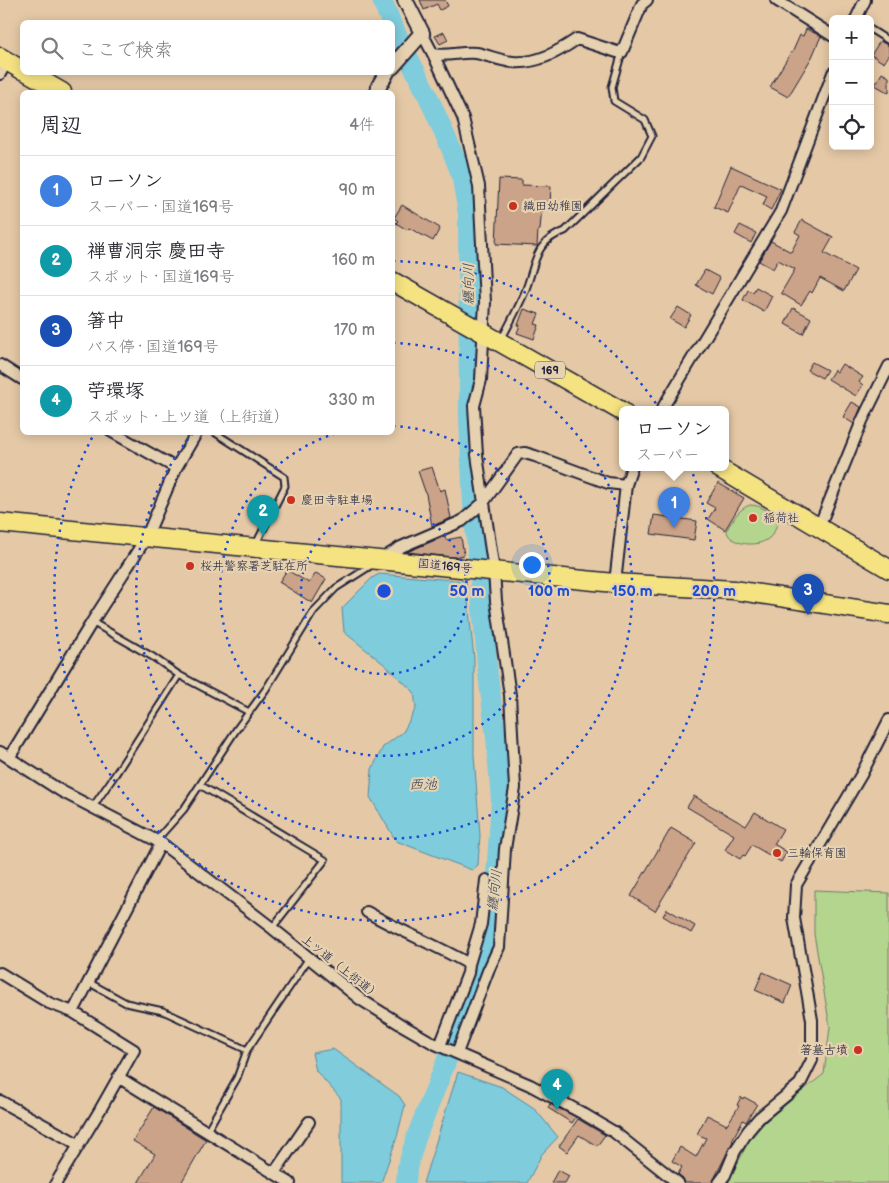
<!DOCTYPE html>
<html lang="ja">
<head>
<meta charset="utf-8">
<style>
	body { margin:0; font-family:"Balsamiq Sans","Klee One",sans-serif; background:#f7f7f7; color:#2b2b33 }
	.controls { position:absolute; right:15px; top:15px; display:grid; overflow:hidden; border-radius:8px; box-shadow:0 2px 12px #0003 }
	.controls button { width:45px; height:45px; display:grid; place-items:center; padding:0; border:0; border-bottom:1px solid #e1e1e2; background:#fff; color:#2b2b33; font:25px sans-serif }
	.you { position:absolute; left:531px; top:564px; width:18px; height:18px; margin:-12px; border:4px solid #fff; border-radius:50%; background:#1a73e8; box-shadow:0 0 0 8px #1a73e833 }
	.badge { display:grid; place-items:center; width:32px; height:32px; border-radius:50%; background:#0f766e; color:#fff; font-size:16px; font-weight:700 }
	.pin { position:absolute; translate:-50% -41px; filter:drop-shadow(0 1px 2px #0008) }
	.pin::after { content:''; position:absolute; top:26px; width:18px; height:15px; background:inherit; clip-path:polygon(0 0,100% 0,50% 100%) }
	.popup { position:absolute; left:619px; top:406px; width:110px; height:65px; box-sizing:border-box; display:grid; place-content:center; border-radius:8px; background:#fff; filter:drop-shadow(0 1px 4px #0005); font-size:16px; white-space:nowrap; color:#7c7c81 }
	.popup b { font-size:19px; color:#2b2b33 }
	.popup::after { content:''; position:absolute; left:50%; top:100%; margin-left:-10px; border:10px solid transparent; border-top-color:#fff }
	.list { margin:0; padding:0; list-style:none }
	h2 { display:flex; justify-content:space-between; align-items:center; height:65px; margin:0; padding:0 20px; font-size:21px }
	h2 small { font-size:16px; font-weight:400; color:#7c7c81 }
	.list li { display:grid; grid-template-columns:32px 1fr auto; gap:15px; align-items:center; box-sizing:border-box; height:70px; padding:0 20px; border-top:1px solid #e1e1e2 }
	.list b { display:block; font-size:19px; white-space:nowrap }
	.list p { margin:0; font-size:16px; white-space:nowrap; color:#7c7c81 }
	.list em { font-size:16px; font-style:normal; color:#7c7c81 }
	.icon { flex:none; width:28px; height:28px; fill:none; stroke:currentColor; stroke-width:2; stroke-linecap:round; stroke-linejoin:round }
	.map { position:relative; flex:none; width:889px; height:1183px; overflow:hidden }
	.search { position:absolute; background:#fff; box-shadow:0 2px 12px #0003; left:20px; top:20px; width:375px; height:55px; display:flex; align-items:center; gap:12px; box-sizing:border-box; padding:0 18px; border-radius:8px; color:#7c7c81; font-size:19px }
	.panel { position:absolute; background:#fff; box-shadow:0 2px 12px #0003; left:20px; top:90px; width:375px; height:345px; border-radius:8px }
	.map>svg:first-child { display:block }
	.green { fill:#b4d58e; stroke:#6b7c64 }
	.water { fill:#7eccdc; stroke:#59889c }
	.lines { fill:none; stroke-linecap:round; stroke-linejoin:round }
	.river { stroke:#7eccdc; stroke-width:20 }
	.building { fill:#cba388; stroke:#22223b }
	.lane-casing { stroke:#22223b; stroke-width:9 }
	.street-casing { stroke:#22223b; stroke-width:14 }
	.secondary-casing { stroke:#22223b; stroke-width:18 }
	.highway-casing { stroke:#22223b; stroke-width:21 }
	.lane { stroke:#e6d1b0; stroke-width:5 }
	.street { stroke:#e6d1b0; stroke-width:10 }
	.secondary { stroke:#e6d1b0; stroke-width:14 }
	.highway { stroke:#f5e382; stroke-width:18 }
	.ring { fill:none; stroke:#1d4ed8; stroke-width:2.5; stroke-dasharray:2.5 5 }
	.poi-dot { fill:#c8321e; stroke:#e6d1b0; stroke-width:2 }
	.labels { text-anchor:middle; stroke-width:4.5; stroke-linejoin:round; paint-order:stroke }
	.shield { fill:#e6d1b0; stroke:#5d565e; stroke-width:1 }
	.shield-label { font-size:11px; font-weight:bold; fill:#22223b }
	.poi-label { font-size:12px; fill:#22223b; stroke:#e6d1b0; text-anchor:start }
	.street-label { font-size:12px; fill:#22223b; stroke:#e6d1b0 }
	.water-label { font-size:14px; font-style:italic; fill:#34445b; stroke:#e6d1b0 }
	.centre { fill:#1d4ed8; stroke:#e6d1b0; stroke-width:2.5 }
	.ring-label { font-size:15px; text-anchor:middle; font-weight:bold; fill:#1d4ed8; stroke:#e6d1b0; stroke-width:4.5; stroke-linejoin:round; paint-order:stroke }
</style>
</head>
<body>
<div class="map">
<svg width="889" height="1183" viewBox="0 0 889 1183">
	<rect width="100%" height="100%" fill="#e5c9a7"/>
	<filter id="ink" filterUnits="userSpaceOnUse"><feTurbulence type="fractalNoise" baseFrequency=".02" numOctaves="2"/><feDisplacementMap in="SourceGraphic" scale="10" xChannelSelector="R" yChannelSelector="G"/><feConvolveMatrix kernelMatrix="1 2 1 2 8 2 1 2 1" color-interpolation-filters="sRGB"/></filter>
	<g filter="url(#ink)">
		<path class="green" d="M750 505C761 505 770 512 777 518 778 554 728 547 727 531 727 528 731 523 733 520 737 513 742 508 750 505Z
			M814 890 889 893V1183H728L748 1142 770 1116 824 1074 830 1027 814 934Z"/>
		<path class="water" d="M379 574 466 581 474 659V755L480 835 478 865 472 870 396 841 370 797 372 769 383 747 403 732 408 723 416 708 414 692 385 665 344 632 342 608 372 578Z
			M333 1049 399 1096 405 1105 397 1137 381 1183H341V1099L316 1071 312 1053Z
			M458 1072 502 1087 534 1108 558 1137 542 1154 527 1183H423Z"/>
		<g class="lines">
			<path class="river" d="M382 0 391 22
				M392 25 427 94 452 151 461 174 468 213 469 418 473 506 478 559
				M406 1183 407 1168 417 1135 467 1009 485 946 495 892 501 801 496 737 488 675 480 584"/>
		</g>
		<path class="building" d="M420 0H445L448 6 440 10 437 4 424 10Z
			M806 29 821 36 812 57 788 97 770 87 791 52 792 53 800 35 803 36Z
			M444 32 448 40 440 44 435 36Z
			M880 41 889 46V55L884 63 871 55Z
			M882 73 889 77V93L875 85Z
			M731 166 781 189 771 210 763 205 767 196 741 184 728 213 714 207Z
			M499 179 522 180V185L551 186 550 206H542L540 230H538L537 246 496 244Z
			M402 205 440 228 433 241 409 228 407 230 396 223 398 221 394 218Z
			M802 220 833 237 824 253 856 270 844 291 820 278 812 293 810 291 801 305 781 293 795 269 778 260 773 269 759 261 771 241 791 252 800 235 795 232Z
			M740 225 756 233 751 243 735 234Z
			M705 270 720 278 712 294 696 285Z
			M756 287 772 296 764 312 743 300 748 290 753 292Z
			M678 307 691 315 684 327 670 319Z
			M793 308 811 318 803 334 785 324Z
			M524 309 539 314 535 324 539 325 534 339 517 333 520 325H518Z
			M812 362 827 370 822 378 807 370Z
			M842 364 863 377 859 382 863 385 856 396 828 379 834 370 837 372Z
			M852 402 861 407 854 424 843 417Z
			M432 467 440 491 445 489 451 518 432 526 426 494 418 471Z
			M718 483 744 498 725 530 708 519 715 508 706 503Z
			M654 515 697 521 694 540 651 534Z
			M445 536 446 540 461 537 464 555 453 557 407 552Z
			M287 570 309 583 316 573 326 579 312 603 279 582Z
			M694 796 746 826 755 812 783 829 774 844 787 852 781 862 752 845 745 856 743 855 740 859 725 850 734 835 687 807Z
			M671 828 696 843 655 911 631 896Z
			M667 909 695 926 691 933 663 916Z
			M763 972 792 985 785 1003 755 990Z
			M741 1097 743 1099 744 1097 757 1104 746 1122 743 1120 732 1140 733 1141 712 1183H685L683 1178 678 1174 682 1167 672 1161 680 1147 696 1157 706 1138 697 1134 707 1115 727 1125 739 1106 737 1105Z
			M550 1104 576 1117 572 1123 548 1108Z
			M154 1107 206 1140 181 1183H138L155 1154 133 1141Z
			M578 1119 605 1135 597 1146 579 1135 567 1152 559 1146Z
			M558 1170 569 1176 565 1183H551Z"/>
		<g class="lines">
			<defs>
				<path id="lane" d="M870 29 889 41
					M501 340C509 325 517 310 524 294 536 267 532 242 565 231L641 157 652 136 645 120 614 101 612 87 622 52
					M214 432 284 477 285 486 256 544
					M92 622 153 657 179 675 249 712
					M200 785 325 860 272 928
					M92 808 115 775 179 675
					M161 842 160 836 184 809 236 730 266 689 314 611 336 588 372 565
					M88 982 126 1003 163 1011 247 1050
					M207 1131 237 1078 247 1050 309 958"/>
				<path id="street" d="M776 0 833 36
					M856 19 865 0
					M422 33 433 54C448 57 462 51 476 53 488 55 500 61 513 62 537 64 558 52 577 39L617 52H622L642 4 647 0
					M433 54 463 118 479 186 485 302 481 380 474 406 477 455 494 571 496 601 510 695 515 788 505 849 499 947 488 971 457 1053
					M0 74 7 61
					M0 365 22 379
					M662 409 781 211 833 73
					M112 432 176 468
					M819 527 862 421 889 366
					M382 559 401 547 462 521 483 503 518 454 525 453 535 456 608 483 626 485
					M615 583 626 485 632 467
					M0 752 61 791 161 843 272 928 360 999 400 1024 433 1043 530 1085 582 1113 614 1132 678 1183
					M9 758 92 622 146 538 176 468 197 432
					M367 912C400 931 436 945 469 964
					M0 973 49 1003 73 1012 134 1050 100 1110 56 1183
					M73 1012 161 843
					M440 1046 468 973 469 964 481 924 486 880
					M118 1077 290 1183
					M0 1101 78 1144
					M274 1173 309 1122
					M719 1183 725 1175 735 1151 748 1131 759 1118 800 1084 812 1060V1020L794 918 796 885 861 775 889 720"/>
				<path id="secondary" d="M392 67 422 33 405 0
					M378 92 379 86 387 72"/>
				<path id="highway" d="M0 57 22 70
					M27 72 62 92
					M392 281 623 412
					M717 467 889 569
					M0 523 615 583 734 590 889 614"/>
			</defs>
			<use href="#lane" class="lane-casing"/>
			<use href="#street" class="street-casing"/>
			<use href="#secondary" class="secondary-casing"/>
			<use href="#highway" class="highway-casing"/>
			<use href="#lane" class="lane"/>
			<use href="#street" class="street"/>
			<use href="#secondary" class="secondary"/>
			<use href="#highway" class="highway"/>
		</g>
	</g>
	<g class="ring">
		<circle cx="384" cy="591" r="83"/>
		<path d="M393 426A165 165 0 1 1 337 433"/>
		<path d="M393 343A248 248 0 1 1 193 433"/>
		<path d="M393 261A330 330 0 1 1 94 434"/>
	</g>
	<g class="poi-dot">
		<circle cx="513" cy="206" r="5"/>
		<circle cx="291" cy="500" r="5"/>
		<circle cx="753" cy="518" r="5"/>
		<circle cx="190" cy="566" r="5"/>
		<circle cx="777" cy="853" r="5"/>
		<circle cx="858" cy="1050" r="5"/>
	</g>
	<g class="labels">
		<rect class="shield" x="535" y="361.5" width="30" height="17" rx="4"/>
		<g class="shield-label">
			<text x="550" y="374">169</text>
		</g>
		<g class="poi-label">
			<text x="523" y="210">織田幼稚園</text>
			<text x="301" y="504">慶田寺駐車場</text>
			<text x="763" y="522">稲荷社</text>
			<text x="200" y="570">桜井警察署芝駐在所</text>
			<text x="787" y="857">三輪保育園</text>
			<text x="848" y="1054" text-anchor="end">箸墓古墳</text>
		</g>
		<g class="street-label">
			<text transform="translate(445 566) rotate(6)" y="4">国道169号</text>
			<text transform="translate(341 967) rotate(38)" y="4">上ツ道（上街道）</text>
		</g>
		<g class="water-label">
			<text transform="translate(468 284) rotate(-90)" y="5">纒向川</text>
			<text x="423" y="789">西池</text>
			<text transform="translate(494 890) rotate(-83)" y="5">纒向川</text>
		</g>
	</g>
	<circle cx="384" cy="591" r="8" class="centre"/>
	<g class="ring-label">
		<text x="467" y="596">50 m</text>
		<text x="549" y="596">100 m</text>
		<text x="632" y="596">150 m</text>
		<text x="714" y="596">200 m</text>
	</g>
</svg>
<div class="controls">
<button>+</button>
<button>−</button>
<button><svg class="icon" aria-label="locate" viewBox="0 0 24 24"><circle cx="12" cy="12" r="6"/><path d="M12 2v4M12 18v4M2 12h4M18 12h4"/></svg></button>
</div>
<div class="you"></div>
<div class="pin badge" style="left:674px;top:528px;background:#3f7fe0">1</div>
<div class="popup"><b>ローソン</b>スーパー</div>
<div class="pin badge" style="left:263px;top:536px;background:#0f9aa8">2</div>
<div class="pin badge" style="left:808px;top:615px;background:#1a4fb4">3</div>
<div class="pin badge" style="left:557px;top:1110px;background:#0f9aa8">4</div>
<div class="search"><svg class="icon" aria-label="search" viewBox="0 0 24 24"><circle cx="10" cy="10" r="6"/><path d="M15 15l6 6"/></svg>ここで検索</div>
<section class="panel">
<h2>周辺<small>4件</small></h2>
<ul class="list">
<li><span class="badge" style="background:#3f7fe0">1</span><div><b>ローソン</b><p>スーパー · 国道169号</p></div><em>90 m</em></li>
<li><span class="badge" style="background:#0f9aa8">2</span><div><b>禅曹洞宗 慶田寺</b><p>スポット · 国道169号</p></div><em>160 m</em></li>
<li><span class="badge" style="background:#1a4fb4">3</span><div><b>箸中</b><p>バス停 · 国道169号</p></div><em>170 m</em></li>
<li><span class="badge" style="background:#0f9aa8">4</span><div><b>苧環塚</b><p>スポット · 上ツ道（上街道）</p></div><em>330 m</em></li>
</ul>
</section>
</div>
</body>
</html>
